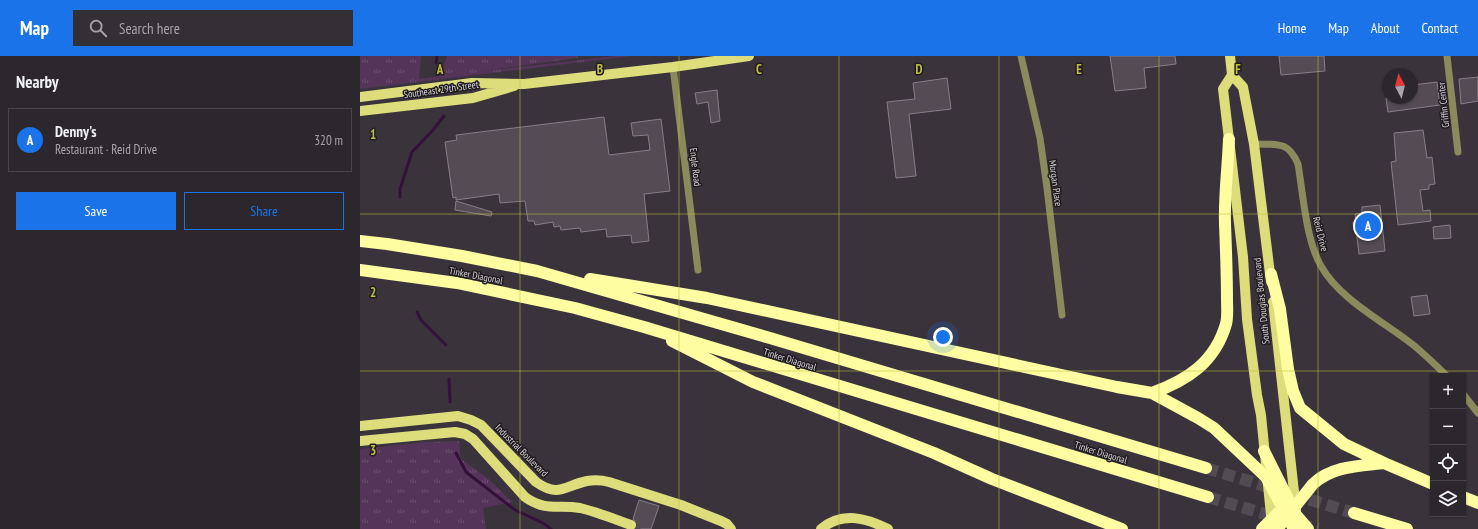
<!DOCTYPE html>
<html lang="en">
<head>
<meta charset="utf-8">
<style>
	body { margin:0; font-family:"PT Sans Narrow",sans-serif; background:#342e35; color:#f1f3f6 }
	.controls { position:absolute; right:12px; bottom:12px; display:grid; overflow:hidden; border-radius:0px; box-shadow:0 1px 3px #0004 }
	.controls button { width:36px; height:36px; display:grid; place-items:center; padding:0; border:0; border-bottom:1px solid #484349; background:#2c262d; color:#f1f3f6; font:20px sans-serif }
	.compass { position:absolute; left:1022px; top:12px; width:36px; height:36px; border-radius:50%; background:#2c262d; box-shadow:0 1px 3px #0004; rotate:353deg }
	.you { position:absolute; left:583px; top:281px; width:14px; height:14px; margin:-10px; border:3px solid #fff; border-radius:50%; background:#1a73e8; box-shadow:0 0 0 6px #1a73e833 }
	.badge { display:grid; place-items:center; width:26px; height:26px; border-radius:50%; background:#1a73e8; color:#fff; font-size:13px; font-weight:700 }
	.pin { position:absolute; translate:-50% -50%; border:2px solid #fff; box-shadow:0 1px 4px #0006 }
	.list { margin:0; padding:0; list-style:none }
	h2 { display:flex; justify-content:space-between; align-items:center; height:52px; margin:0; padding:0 16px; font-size:17px }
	h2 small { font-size:13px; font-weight:400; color:#a6a5aa }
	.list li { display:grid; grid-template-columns:26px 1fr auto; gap:12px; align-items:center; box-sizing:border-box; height:64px; margin:0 8px 8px; padding:0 8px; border:1px solid #484349; border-radius:0px }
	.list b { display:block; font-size:15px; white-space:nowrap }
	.list p { margin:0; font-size:13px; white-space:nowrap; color:#a6a5aa }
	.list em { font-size:13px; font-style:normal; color:#a6a5aa }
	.actions { display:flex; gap:8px; padding:12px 16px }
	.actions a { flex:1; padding:9px 0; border:1px solid #1a73e8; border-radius:0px; text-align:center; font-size:14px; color:#1a73e8 }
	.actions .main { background:#1a73e8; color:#fff }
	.icon { flex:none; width:22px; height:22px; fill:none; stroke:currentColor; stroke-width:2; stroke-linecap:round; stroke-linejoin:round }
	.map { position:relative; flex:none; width:1118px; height:473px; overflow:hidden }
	header { display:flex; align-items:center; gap:24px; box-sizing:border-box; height:56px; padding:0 20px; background:#1a73e8; color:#fff }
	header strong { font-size:19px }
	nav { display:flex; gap:22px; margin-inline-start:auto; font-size:14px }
	.search { width:280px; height:36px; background:#342e35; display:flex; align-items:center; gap:10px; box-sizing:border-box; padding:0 14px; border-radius:0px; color:#a6a5aa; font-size:15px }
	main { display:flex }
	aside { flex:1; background:#2c262d }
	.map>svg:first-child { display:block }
	.grass { fill:url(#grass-tufts) }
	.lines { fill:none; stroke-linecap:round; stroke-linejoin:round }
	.stream { stroke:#331239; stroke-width:3 }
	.building { fill:#544b55; stroke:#877d88 }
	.major-tunnel { stroke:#524b53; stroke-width:10; stroke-dasharray:10 5; stroke-linecap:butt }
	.highway-tunnel { stroke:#524b53; stroke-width:12; stroke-dasharray:12 6; stroke-linecap:butt }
	.minor { stroke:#8a8a5c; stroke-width:7 }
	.major { stroke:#dedd7c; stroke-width:10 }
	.highway { stroke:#fefda1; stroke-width:12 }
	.grid { fill:none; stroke:#c1be40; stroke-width:1; stroke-opacity:0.55 }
	.labels { text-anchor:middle; stroke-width:3; stroke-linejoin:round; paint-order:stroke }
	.street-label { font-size:10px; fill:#d7d2d7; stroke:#201c20 }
	.grid-label { font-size:13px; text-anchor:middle; font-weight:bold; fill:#c1be40; stroke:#201c20; stroke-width:3; stroke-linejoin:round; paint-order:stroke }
</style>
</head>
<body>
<header>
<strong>Map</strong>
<div class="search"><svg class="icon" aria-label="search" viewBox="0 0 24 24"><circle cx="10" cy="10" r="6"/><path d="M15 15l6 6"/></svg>Search here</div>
<nav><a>Home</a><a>Map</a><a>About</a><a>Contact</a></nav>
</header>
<main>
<aside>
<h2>Nearby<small></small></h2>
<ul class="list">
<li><span class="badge">A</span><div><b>Denny's</b><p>Restaurant · Reid Drive</p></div><em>320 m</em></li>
</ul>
<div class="actions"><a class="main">Save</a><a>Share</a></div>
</aside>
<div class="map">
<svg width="1118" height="473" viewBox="0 0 1118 473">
	<defs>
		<pattern id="grass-tufts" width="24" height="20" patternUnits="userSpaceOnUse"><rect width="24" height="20" fill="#543459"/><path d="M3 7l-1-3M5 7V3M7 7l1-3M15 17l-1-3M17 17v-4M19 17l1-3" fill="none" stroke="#6c5070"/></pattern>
	</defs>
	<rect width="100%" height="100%" fill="#3b333c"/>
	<path class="grass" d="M0 0H61L59 23 80 20 87 0H218V2L115 16 256 0H272L0 33Z
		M99 385 101 403 130 424 152 446 123 452 126 473H0V393L67 386Z"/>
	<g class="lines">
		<path class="stream" d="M76 7 77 0
			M40 141V133L52 96 73 74 84 60
			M57 256 61 264 86 289
			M89 323 90 346
			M96 397 106 416 155 454 183 467 191 473"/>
	</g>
	<path class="building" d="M750 0H815L816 8 784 12 786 32 755 35Z
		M919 0H964L965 15 921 19Z
		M1118 21V45L1101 48 1099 23Z
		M587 22 591 53 549 58 556 120 536 122 527 46 555 43 553 27Z
		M1077 26 1080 49 1028 56 1026 42H1052V29Z
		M357 34 360 65 351 67 348 46 337 48 335 37Z
		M244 61 249 99 290 94 288 79 273 80 271 67 301 63 310 135 284 138 289 185 272 187 271 179 247 181 246 173 221 176 220 172 201 174 200 170 194 171 193 166 175 169 174 165H168L165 145 140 147 139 138 96 144V141L93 142 85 86 97 84 96 79Z
		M1063 74 1067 102 1072 101 1075 128 1069 129V133L1060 134 1063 155 1070 154 1071 165 1038 169 1031 106 1036 105 1034 77Z
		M96 145 132 156 131 160 95 154Z
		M1020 149 1025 195 999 198 996 174H994L993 166 996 165 995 158 1002 157V151Z
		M1090 169 1091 182 1074 183 1073 171Z
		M1067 239 1070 258 1054 260 1051 241Z
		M279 444 299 450 291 473H276L277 467 273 463Z"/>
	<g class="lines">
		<path class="major-tunnel" d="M271 469 285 473"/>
		<path class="highway-tunnel" d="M846 412 994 457
			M848 441 922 463
			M939 468 958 473"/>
		<path class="minor" d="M661 0 680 82 687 132 702 259
			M1087 0 1098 96
			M313 11 338 214
			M894 88C917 89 928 84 938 108 943 138 946 184 961 210 978 241 1020 264 1048 285 1062 295 1074 308 1087 320
			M1103 338 1118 357"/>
		<path class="major" d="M870 0 872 19 883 31 894 88 911 226
			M872 19 863 33 883 201 887 263 897 339 901 359 912 469
			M0 41 112 27 164 28 313 11 389 0
			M0 55 113 42 154 30
			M913 246 936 454
			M0 370 98 360 111 364 121 369 176 426C199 442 204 430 227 425 234 424 241 424 249 426L321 449 361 465 367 468 371 473
			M0 385 95 376 105 378 113 383 165 441C186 456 198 448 220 452 237 456 254 463 271 469
			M461 473C482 455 506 462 528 473"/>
		<path class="highway" d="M0 185 27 188 102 200 177 215 410 282 846 412
			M0 214 97 227 215 252 284 271 848 441
			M911 218 920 253 928 313 933 335 940 352 984 388 1024 407 1073 428
			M230 223 347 242 757 331 792 337 838 362 854 372 906 421 934 473
			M312 285 393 326 574 397 632 423 762 473
			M792 337C828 324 855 306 866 268 868 261 867 251 867 244 867 218 866 193 865 168 864 140 868 111 869 83
			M904 395 936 459 948 473
			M1103 441 1118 447
			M994 457 1047 473
			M902 473 928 447
			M917 473 953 428C972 410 999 410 1024 407"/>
	</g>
	<path class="grid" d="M160 0V473M319 0V473M479 0V473M639 0V473M799 0V473M958 0V473M0 158H1118M0 315H1118"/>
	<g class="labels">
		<g class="street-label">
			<text transform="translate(81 33) rotate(-8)" y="4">Southeast 29th Street</text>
			<text transform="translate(1083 49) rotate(-96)" y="4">Griffin Center</text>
			<text transform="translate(336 111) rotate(83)" y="4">Engle Road</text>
			<text transform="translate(696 127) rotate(82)" y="4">Morgan Place</text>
			<text transform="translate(961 178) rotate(76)" y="4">Reid Drive</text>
			<text transform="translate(116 219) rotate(11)" y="4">Tinker Diagonal</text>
			<text transform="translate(901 245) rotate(-96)" y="4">South Douglas Boulevard</text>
			<text transform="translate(430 303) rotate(17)" y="4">Tinker Diagonal</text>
			<text transform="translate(162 394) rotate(45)" y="4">Industrial Boulevard</text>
			<text transform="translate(741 396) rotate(17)" y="4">Tinker Diagonal</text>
		</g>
	</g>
	<g class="grid-label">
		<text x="80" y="18">A</text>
		<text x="240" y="18">B</text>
		<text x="399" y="18">C</text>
		<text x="559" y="18">D</text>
		<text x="719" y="18">E</text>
		<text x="878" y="18">F</text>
		<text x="13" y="83">1</text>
		<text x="13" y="241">2</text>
		<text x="13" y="399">3</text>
	</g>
</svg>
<div class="controls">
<button>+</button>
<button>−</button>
<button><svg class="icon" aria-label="locate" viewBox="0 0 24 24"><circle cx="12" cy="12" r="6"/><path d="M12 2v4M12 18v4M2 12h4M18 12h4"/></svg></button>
<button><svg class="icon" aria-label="layers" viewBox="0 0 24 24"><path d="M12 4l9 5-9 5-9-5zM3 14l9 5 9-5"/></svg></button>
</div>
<svg class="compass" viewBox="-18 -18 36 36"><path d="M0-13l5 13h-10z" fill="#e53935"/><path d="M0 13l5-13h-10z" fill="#a6a5aa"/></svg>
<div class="you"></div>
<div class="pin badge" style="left:1008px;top:170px">A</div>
</div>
</main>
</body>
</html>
